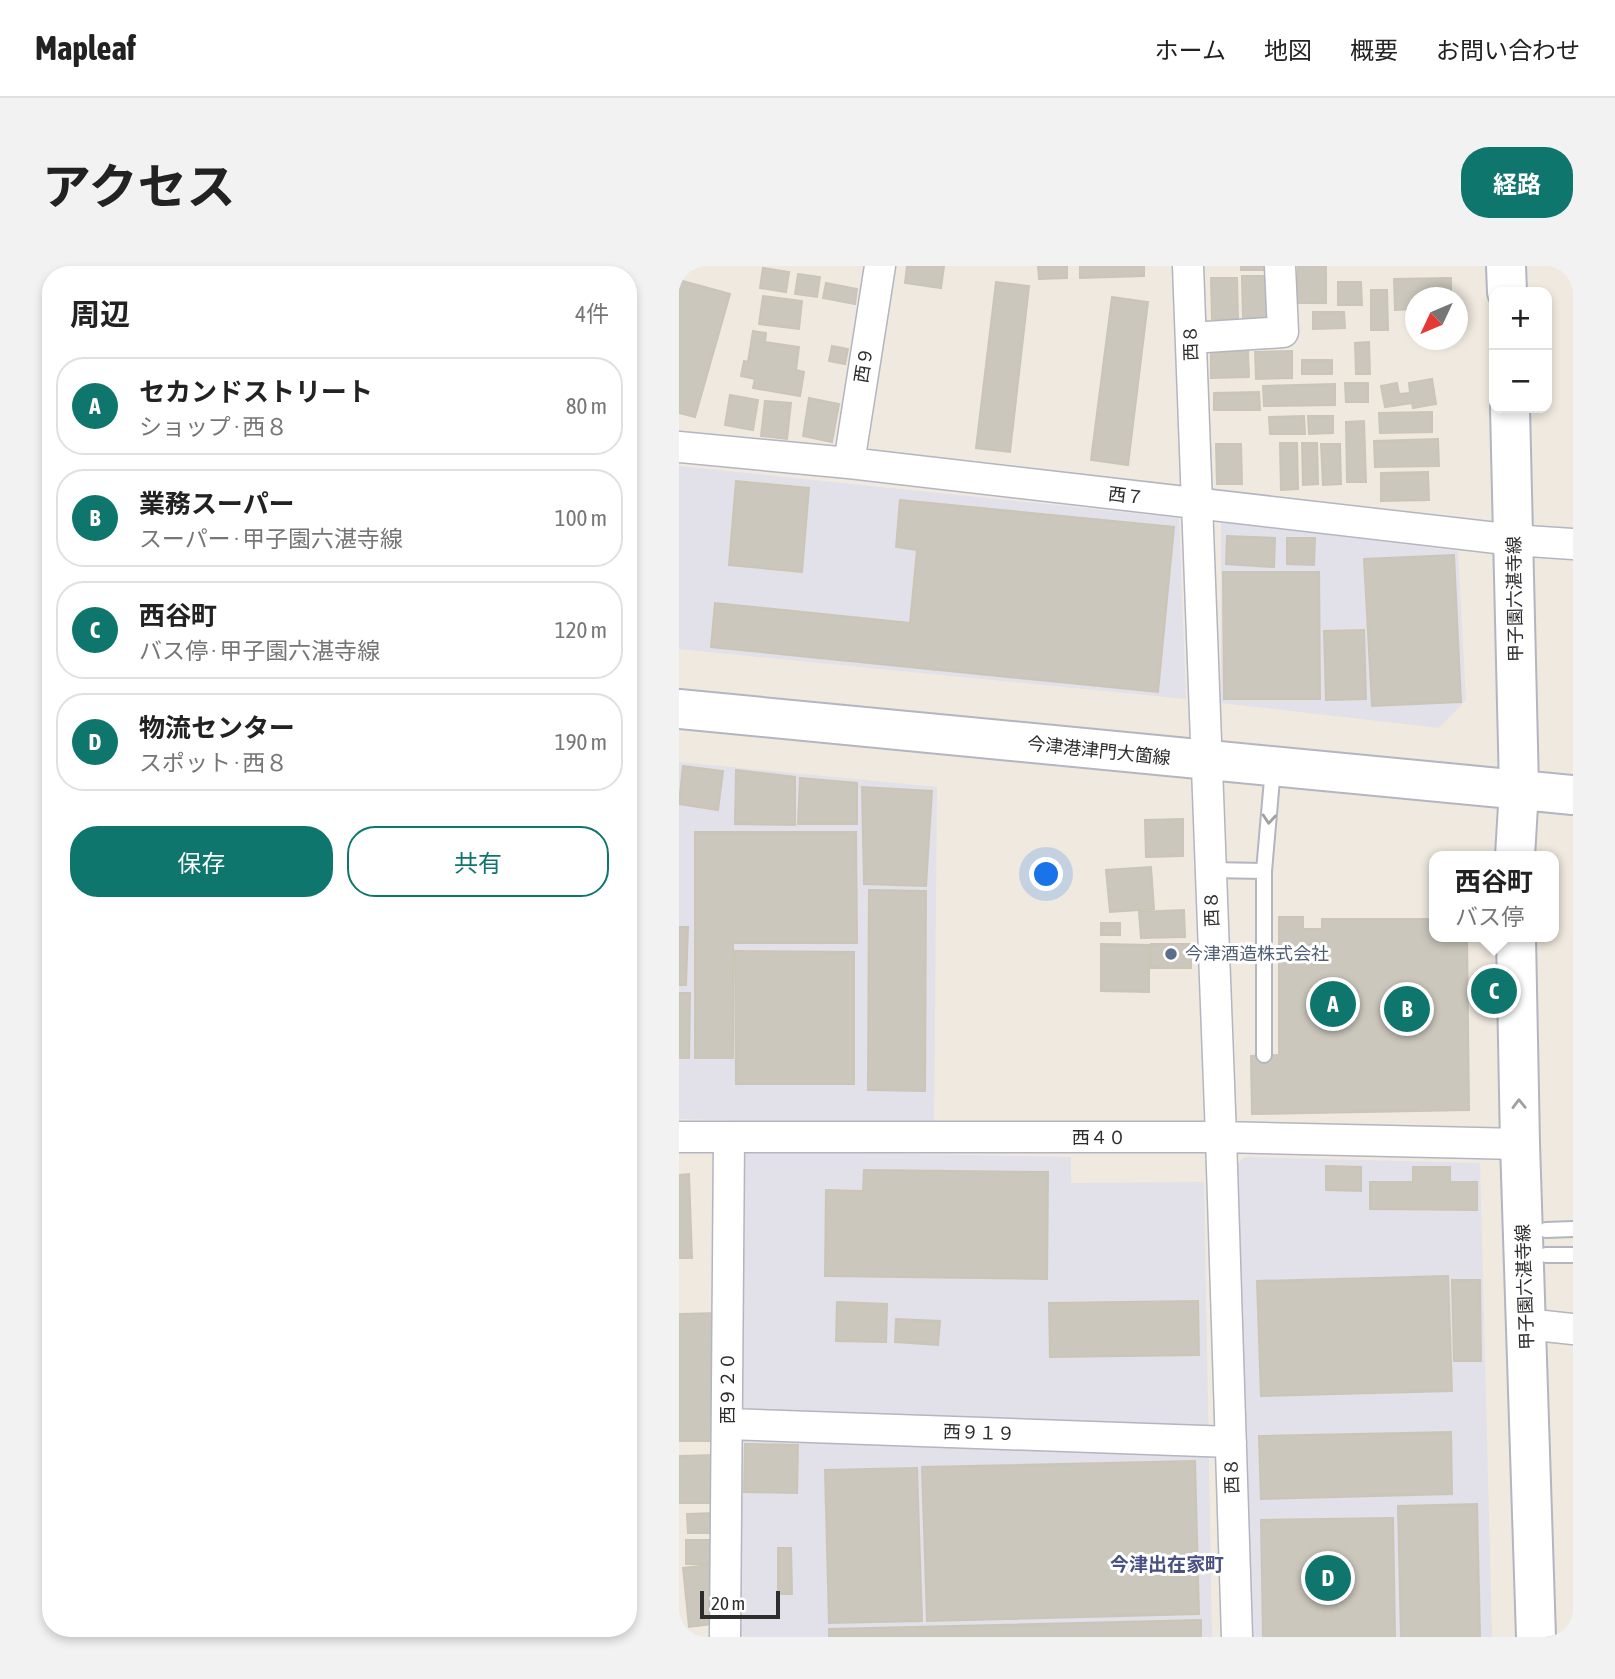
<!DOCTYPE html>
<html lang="ja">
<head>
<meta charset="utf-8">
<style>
	body { margin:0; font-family:"Asap Condensed","Noto Sans JP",sans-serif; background:#f2f2f2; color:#222 }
	.controls { position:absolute; right:21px; top:21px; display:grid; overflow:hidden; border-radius:14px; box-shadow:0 4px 10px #0003 }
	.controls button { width:63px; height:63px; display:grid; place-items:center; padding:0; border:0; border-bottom:2px solid #e0e0e0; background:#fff; color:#222; font:35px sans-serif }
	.compass { position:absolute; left:726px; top:21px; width:63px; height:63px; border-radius:50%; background:#fff; box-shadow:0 4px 10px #0003; rotate:226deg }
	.scale { position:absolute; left:21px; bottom:18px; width:80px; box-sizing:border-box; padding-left:7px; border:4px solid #2d2d2d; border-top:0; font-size:19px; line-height:24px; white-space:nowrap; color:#2d2d2d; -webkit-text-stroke:5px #fff; paint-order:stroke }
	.you { position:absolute; left:368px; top:609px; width:24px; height:24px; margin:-18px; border:5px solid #fff; border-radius:50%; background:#1a73e8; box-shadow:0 0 0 10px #1a73e833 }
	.badge { display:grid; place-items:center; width:46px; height:46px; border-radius:50%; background:#0f766e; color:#fff; font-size:23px; font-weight:700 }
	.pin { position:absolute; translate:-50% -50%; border:4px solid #fff; box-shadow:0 2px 7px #0006 }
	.popup { position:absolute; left:750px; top:585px; width:130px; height:91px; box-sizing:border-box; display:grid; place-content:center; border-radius:14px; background:#fff; filter:drop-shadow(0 2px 5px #0005); font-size:23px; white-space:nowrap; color:#767676 }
	.popup b { font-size:26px; color:#222 }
	.popup::after { content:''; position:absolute; left:50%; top:100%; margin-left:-14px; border:14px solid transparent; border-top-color:#fff }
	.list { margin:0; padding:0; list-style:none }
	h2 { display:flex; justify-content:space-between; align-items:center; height:91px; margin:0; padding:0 28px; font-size:30px }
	h2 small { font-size:23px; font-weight:400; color:#767676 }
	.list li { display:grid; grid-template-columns:46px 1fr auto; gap:21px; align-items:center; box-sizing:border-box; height:98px; margin:0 14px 14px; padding:0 14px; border:2px solid #e0e0e0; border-radius:28px }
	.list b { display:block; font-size:26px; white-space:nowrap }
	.list p { margin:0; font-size:23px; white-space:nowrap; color:#767676 }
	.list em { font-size:23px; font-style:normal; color:#767676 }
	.actions { display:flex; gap:14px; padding:21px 28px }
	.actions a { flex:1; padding:16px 0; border:2px solid #0f766e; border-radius:28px; text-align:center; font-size:24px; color:#0f766e }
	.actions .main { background:#0f766e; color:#fff }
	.map { position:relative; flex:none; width:894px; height:1371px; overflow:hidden; border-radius:28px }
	header { display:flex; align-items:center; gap:42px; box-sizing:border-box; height:98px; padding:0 35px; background:#fff; border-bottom:2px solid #e0e0e0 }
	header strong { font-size:33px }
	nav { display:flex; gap:38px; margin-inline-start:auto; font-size:24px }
	.intro { display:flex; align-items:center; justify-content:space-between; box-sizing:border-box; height:168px; padding:0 42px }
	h1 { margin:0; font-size:49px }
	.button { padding:18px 32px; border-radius:28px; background:#0f766e; color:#fff; font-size:24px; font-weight:700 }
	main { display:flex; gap:42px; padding:0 42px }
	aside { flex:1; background:#fff; border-radius:28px; box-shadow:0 4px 10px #0003 }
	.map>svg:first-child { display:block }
	.industrial { fill:#e2e0e8 }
	.building { fill:#cbc7bd; stroke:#cbc5b8; stroke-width:2 }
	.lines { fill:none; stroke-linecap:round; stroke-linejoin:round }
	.lane-casing { stroke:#b3b5c1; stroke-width:18 }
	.street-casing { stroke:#b3b5c1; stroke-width:33 }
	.secondary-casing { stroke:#b3b5c1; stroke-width:42 }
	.lane { stroke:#fff; stroke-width:14 }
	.street { stroke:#fff; stroke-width:30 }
	.secondary { stroke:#fff; stroke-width:38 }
	.oneway { stroke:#a0a0a0 }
	.service-dot { fill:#5c6f8a; stroke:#fff; stroke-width:2.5 }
	.labels { text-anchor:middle; stroke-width:6; stroke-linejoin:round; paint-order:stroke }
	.street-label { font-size:18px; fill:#2d2d2d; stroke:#fff }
	.service-label { font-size:18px; fill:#4e5e75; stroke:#fff; text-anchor:start }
	.neighbourhood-label { font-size:19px; font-weight:bold; fill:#495182; stroke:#fff }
</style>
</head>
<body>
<header>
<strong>Mapleaf</strong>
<nav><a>ホーム</a><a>地図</a><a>概要</a><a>お問い合わせ</a></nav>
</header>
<div class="intro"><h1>アクセス</h1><a class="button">経路</a></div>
<main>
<aside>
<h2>周辺<small>4件</small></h2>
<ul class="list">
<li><span class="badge">A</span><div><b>セカンドストリート</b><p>ショップ · 西８</p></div><em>80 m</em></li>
<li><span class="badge">B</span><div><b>業務スーパー</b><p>スーパー · 甲子園六湛寺線</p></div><em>100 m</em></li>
<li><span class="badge">C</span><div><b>西谷町</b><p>バス停 · 甲子園六湛寺線</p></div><em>120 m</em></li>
<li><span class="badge">D</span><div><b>物流センター</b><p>スポット · 西８</p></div><em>190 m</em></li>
</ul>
<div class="actions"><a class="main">保存</a><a>共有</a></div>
</aside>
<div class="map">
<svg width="894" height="1371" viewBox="0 0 894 1371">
	<rect width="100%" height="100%" fill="#efe9df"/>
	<path class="industrial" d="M0 200 500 252 507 433 0 383Z
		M542 256 779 285 787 434 760 462 542 437Z
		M0 496 258 521 255 860 0 853Z
		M70 885 392 891V917L525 916 533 1371H65L61 1367 59 895Z
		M566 891 801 897 813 1371H570L556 900Z"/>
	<path class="building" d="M228 0H265L262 22 226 17Z
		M359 0H388V12L360 13Z
		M401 0H465V10L401 12Z
		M562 0H587V4H562Z
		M619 0H647V37H619Z
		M84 2 110 6 107 26 81 22Z
		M119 8 141 11 138 31 116 28Z
		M563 10H587L588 52H564Z
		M532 12H558L559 53H533Z
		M772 12V32H736V43L716 44 715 13Z
		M0 14 51 28 16 151 0 147Z
		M317 16 350 20 331 186 297 182Z
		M659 16H682L683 39H659Z
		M147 17 178 23 176 38 144 32Z
		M692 24H708L709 64H692Z
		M84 30 123 35 120 63 80 58Z
		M433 31 469 36 449 199 412 194Z
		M634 46H665L666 62 634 63Z
		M74 65 87 67 86 76 120 81 117 104 125 106 121 130 74 122 76 113 62 110 65 95 69 96Z
		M690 76 691 108H677L676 77Z
		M153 80 169 83 166 98 150 95Z
		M532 85H569L570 111 532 112Z
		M613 85V112L577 113 576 86Z
		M623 94H653V108H623Z
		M753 113 757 138 734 142 733 137 706 141 702 120 718 117 720 128 731 127 730 117Z
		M666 117H689V136H667Z
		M656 118V139L585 140 584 120Z
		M580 126 581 144H535V127Z
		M51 129 79 134 74 164 46 159Z
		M130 132 160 138 153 176 124 170Z
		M86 135 112 137 108 173 82 170Z
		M753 146V166L701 167 700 147Z
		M625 150 626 168H591L590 151Z
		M629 150H654V167L630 168Z
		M685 155 687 216H668L667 156Z
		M759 173 760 200 696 201 695 175Z
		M601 177H618L619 223 602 224Z
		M623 177H638L639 218 624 219Z
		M537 178H562L563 218H538Z
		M642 178H661L662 218 644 219Z
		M749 206 750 234 702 235V207Z
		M57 215 130 222 123 306 50 299Z
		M221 234 495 261 479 426 32 381 36 337 231 357 238 284 217 281Z
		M548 270 596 272 595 301 547 298Z
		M608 272H636L635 299 608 298Z
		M775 289 782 436 693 440 685 293Z
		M544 306H640L641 433H545Z
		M685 364 687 433 647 434 645 365Z
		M4 500 44 505 39 544 0 538Z
		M57 504 116 511V559L56 558Z
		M121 512 178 517V558H119Z
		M183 521 253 525 247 620 185 618Z
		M504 553V590L467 591 466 554Z
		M16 566H177L178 677H54V792H16Z
		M472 601 475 643 431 646 427 604Z
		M190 624 247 625 246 825 189 824Z
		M753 630H756V671H788L790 844 573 848 572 790 600 789V651H624V663H643V653H753Z
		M505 644 506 671 462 672 460 646Z
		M422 657H441V669H422Z
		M0 661H9L7 719H0Z
		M422 678 470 679V726L422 725Z
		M472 678H512V702H472Z
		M56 685 175 686V818H57Z
		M0 727H11L10 792H0Z
		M647 900 682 901V925L647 924Z
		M734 901H771V916H798V944L691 943V916H734Z
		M185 904 369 906 368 1013 146 1010 147 924 184 925Z
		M10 908 13 992H0V909Z
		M769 1010 773 1125 582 1130 578 1015Z
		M773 1014H801L802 1095H775Z
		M519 1035 520 1089 371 1091 370 1037Z
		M158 1036 208 1038 207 1076 157 1075Z
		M38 1047 39 1175H0V1048Z
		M217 1053 261 1055 259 1079 216 1076Z
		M772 1166 773 1228 582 1233 580 1170Z
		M66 1178 119 1179 118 1227 65 1226Z
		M37 1189 38 1237H0V1190Z
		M516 1195 520 1348 248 1355 243 1201Z
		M238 1202 243 1355 150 1357 146 1204Z
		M798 1238 801 1371H722L719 1240Z
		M37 1247V1267H9L8 1248Z
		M714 1252 716 1371H584L582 1254Z
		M7 1274H34L35 1298H7Z
		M99 1282H112L113 1328H99Z
		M29 1299 34 1358 10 1361 4 1302Z
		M522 1354V1371H150V1363Z"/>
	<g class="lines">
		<defs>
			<path id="lane" d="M531 604 585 605
				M585 789V605L594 502
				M867 964 894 963
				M867 989H894"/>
			<path id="street" d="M509 0 542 871 558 1371
				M512 72 604 66 601 0
				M0 181 170 197 835 274 894 278
				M170 197 201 0
				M0 871H542L841 878
				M847 1058 894 1063
				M49 1158 552 1176
				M46 1371 50 873"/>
			<path id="secondary" d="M827 0 828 26
				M831 142 840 523 836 590
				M0 443 894 529
				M837 671 841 878 857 1371"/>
		</defs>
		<use href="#lane" class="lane-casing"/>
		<use href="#street" class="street-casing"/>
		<use href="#secondary" class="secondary-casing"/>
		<use href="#lane" class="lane"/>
		<use href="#street" class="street"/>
		<use href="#secondary" class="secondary"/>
	</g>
	<defs><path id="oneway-chevron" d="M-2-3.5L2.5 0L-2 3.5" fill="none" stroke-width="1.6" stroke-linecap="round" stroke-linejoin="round" transform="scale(1.75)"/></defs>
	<g class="oneway">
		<use href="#oneway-chevron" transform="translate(590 553) rotate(95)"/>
		<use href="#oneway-chevron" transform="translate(840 838) rotate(-91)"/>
	</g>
	<circle class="service-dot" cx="492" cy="688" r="7"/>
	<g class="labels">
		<g class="street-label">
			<text transform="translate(512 77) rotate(-92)" y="6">西８</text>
			<text transform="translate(185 99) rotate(-81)" y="6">西９</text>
			<text transform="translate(447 230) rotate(7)" y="6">西７</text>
			<text transform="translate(836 333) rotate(-91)" y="6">甲子園六湛寺線</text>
			<text transform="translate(420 485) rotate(6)" y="6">今津港津門大箇線</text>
			<text transform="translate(533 643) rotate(-92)" y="6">西８</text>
			<text x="420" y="878">西４０</text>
			<text transform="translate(846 1021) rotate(-92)" y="6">甲子園六湛寺線</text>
			<text transform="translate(49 1122) rotate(-90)" y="6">西９２０</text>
			<text transform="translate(300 1167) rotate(2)" y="6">西９１９</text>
			<text transform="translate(553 1210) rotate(-92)" y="6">西８</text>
		</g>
		<g class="service-label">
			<text x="506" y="694">今津酒造株式会社</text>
		</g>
		<g class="neighbourhood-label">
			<text x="488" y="1305">今津出在家町</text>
		</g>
	</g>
</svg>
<div class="controls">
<button>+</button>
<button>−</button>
</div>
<svg class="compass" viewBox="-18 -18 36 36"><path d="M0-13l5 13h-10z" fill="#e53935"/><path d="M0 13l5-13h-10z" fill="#767676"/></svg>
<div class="scale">20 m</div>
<div class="you"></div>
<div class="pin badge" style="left:654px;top:738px">A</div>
<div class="pin badge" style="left:728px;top:743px">B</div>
<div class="pin badge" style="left:815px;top:725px">C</div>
<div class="popup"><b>西谷町</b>バス停</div>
<div class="pin badge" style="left:649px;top:1312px">D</div>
</div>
</main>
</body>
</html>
